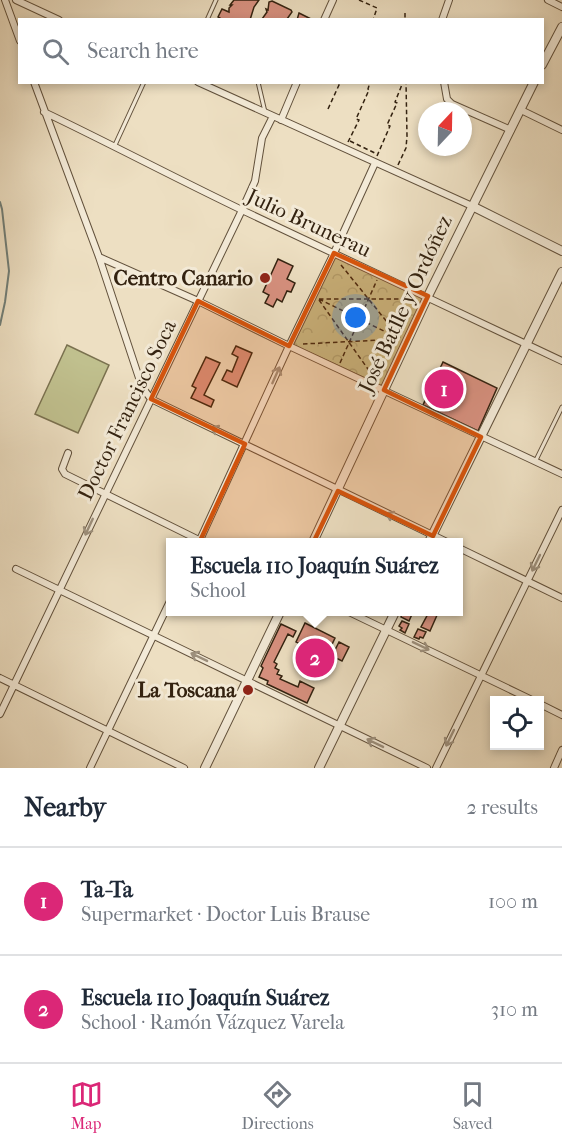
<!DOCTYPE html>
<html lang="en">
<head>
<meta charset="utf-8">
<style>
	body { margin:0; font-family:"IM FELL French Canon",serif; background:#f2f2f3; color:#1f2937 }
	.controls { position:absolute; right:18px; bottom:18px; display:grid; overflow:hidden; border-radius:0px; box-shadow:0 3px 9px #0003 }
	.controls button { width:54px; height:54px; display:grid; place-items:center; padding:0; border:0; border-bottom:2px solid #e0e1e3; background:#fff; color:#1f2937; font:30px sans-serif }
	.compass { position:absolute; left:418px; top:102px; width:54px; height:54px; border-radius:50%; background:#fff; box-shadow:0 3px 9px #0003; rotate:22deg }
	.you { position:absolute; left:356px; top:318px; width:21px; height:21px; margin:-15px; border:4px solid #fff; border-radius:50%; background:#1a73e8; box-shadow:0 0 0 9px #1a73e833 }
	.badge { display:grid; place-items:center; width:39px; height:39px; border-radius:50%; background:#db2777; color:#fff; font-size:20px; font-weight:700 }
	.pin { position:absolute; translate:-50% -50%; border:3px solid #fff; box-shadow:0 2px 6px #0006 }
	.popup { position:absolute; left:166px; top:538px; width:297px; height:78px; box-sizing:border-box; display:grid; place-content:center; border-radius:0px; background:#fff; filter:drop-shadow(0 2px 4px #0005); font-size:20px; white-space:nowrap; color:#747a83 }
	.popup b { font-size:22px; color:#1f2937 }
	.popup::after { content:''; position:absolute; left:50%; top:100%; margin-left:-12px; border:12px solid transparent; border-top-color:#fff }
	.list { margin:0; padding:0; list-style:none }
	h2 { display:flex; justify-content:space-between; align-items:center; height:78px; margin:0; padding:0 24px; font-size:26px }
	h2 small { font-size:20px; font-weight:400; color:#747a83 }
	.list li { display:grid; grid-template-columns:39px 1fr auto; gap:18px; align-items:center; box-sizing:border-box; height:108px; padding:0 24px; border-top:2px solid #e0e1e3 }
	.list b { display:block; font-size:22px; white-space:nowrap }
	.list p { margin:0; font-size:20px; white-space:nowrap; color:#747a83 }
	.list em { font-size:20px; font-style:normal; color:#747a83 }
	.icon { flex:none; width:33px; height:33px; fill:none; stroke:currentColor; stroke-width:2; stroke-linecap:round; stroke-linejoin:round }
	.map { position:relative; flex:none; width:562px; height:768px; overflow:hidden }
	.search { position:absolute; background:#fff; box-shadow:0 3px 9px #0003; left:18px; right:18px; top:18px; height:66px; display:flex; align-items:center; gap:15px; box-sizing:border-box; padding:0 21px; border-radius:0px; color:#747a83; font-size:22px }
	.sheet { height:294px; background:#fff }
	nav { display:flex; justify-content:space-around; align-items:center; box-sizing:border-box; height:84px; border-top:2px solid #e0e1e3; background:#fff; font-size:16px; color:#747a83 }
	nav a { display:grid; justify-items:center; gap:3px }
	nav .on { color:#db2777 }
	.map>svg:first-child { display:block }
	.green { fill:#c0c08e; stroke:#7a714f; stroke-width:1.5 }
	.park { fill:url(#park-crowns); stroke:#7a714f; stroke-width:1.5 }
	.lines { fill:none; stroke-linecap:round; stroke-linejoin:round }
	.stream { stroke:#717e77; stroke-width:2 }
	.building { fill:#d89180; stroke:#332210; stroke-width:1.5 }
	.service-casing { stroke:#62513c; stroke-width:5 }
	.minor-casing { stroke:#62513c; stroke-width:8 }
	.tertiary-casing { stroke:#62513c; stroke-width:10 }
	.path { stroke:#332210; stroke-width:1.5; stroke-dasharray:4.5 3; stroke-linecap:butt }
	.service { stroke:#f3ead7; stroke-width:3 }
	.minor { stroke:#f3ead7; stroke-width:6 }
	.tertiary { stroke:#f3ead7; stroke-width:8 }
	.oneway { stroke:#9d907d }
	.marked { fill:#d6540c; fill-opacity:0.2; stroke:#d6540c; stroke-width:4.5; stroke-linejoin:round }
	.poi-dot { fill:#8f2418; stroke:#f3ead7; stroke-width:2 }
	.labels { text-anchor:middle; stroke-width:6; stroke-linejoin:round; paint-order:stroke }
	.street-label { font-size:21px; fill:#332210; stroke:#f3ead7 }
	.poi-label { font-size:21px; font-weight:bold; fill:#332210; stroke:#f3ead7; text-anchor:end }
</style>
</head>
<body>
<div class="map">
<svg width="562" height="768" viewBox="0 0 562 768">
	<defs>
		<pattern id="park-crowns" width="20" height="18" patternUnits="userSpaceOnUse" patternTransform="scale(1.5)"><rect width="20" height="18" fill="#c0c08e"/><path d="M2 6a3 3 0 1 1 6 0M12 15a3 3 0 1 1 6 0" fill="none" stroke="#a5a579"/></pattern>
	</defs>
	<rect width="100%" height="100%" fill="#eddfc2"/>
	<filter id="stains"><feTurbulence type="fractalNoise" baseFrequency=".00333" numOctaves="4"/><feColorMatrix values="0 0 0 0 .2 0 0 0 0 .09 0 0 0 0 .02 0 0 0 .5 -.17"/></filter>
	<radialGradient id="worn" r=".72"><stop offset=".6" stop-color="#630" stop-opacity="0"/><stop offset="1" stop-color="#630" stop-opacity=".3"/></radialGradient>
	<path class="green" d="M67 345 109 365 78 433 35 414Z"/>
	<path class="park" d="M335 256 424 298 382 386 293 345Z"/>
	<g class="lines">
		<path class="stream" d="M0 202 2 209 9 271 5 302 0 325"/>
	</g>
	<path class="building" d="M234 0H259L254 7 250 20H223L218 17 222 9 229 12V8L232 5H230Z
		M272 1 291 10 292 12 287 19 288 20 262 19 267 12 266 9 268 10 269 2Z
		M299 13 313 20H297Z
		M278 259 293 266 287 279 295 283 291 292 287 291 282 302 277 299 273 307 265 303 269 295 263 292Z
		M236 346 252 353 237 387 222 380 227 370 232 372 238 357 232 354Z
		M206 357 220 363 204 395 214 400 211 407 191 398 196 388 192 386Z
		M443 362 497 388 478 431 423 405Z
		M403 612H413L409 621 401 617Z
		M429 612 438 613 430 631 421 627Z
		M402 621 409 624 405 633 400 630 402 628 399 626Z
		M305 623 335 638 326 657 296 642Z
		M281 624 296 631 293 637 288 634 274 662 277 664 275 668 279 670 277 674 282 676 280 679 298 687 300 681 314 688 307 703 267 684 268 681 259 677 263 668 261 666Z
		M418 629 426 632 423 638 420 637 419 639 414 637Z
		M339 642 349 647 342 661 332 656Z"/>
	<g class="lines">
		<defs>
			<path id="service" d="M207 20 216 0
				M258 82 265 112
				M115 145 144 82
				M536 460 562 407"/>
			<path id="minor" d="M5 0 20 41
				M16 0 59 20
				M548 0 562 7
				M324 20 333 0
				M442 20 449 0
				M34 82 99 257 142 387 151 399 447 542
				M198 82 472 206
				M444 82 447 99 452 104 511 130
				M521 110 562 130
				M44 112C111 144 177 179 244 211 350 262 456 310 562 361
				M281 120 297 82
				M99 257 198 301 289 346 562 474
				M68 453 62 469 65 474 203 542
				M199 542 289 346 334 253 375 163
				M459 548 562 598
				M16 569 427 768
				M349 612 532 700
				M0 678 184 768
				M540 704 562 715
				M0 714 242 210 255 181 262 138 273 116
				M90 768 171 599
				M436 768 562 510
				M554 768 562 750"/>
			<path id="tertiary" d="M542 65 562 27
				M472 206 562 251
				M313 542 428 296 534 82
				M429 542 562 272
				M205 768 280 612
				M319 768 395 612"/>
		</defs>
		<use href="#service" class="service-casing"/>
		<use href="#minor" class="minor-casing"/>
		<use href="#tertiary" class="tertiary-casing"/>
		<path class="path" d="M359 0 377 8 373 20
			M405 13V20
			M328 109 339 85 336 84 337 82
			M350 141 377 154
			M348 142 359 120 356 119 369 90 368 89 370 82
			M377 156 390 126 387 125 397 103 395 102 403 82
			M398 165 406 148 407 136 406 82
			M341 265 400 338
			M319 299H413
			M319 299 398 338
			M319 300 375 379
			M303 344 400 339
			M340 363 377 280"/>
		<use href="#service" class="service"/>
		<use href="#minor" class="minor"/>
		<use href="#tertiary" class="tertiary"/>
	</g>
	<defs><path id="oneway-shaft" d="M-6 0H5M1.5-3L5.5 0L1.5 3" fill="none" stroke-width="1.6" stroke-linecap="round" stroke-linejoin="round" transform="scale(1.5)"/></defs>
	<g class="oneway">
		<use href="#oneway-shaft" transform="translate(276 375) rotate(-66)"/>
		<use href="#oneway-shaft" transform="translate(219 431) rotate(-154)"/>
		<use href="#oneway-shaft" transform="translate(394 517) rotate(-154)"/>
		<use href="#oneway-shaft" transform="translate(89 527) rotate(115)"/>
		<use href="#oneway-shaft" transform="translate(536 563) rotate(116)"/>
		<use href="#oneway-shaft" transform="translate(421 646) rotate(26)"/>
		<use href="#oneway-shaft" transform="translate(199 657) rotate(-154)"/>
		<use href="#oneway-shaft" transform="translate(450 738) rotate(116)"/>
		<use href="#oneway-shaft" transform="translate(375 743) rotate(-154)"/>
	</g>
	<path class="marked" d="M334 253 428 296 384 390 481 437 433 536 338 491 293 585 200 541 245 444 151 399 198 301 289 346Z"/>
	<g class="poi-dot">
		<circle cx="265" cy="278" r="6"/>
		<circle cx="248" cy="690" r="6"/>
	</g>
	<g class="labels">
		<g class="street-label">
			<text transform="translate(309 223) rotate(25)" y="7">Julio Brunerau</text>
			<text transform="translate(405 304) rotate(-65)" y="7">José Batlle y Ordóñez</text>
			<text transform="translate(127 410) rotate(-64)" y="7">Doctor Francisco Soca</text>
		</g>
		<g class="poi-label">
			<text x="253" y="285">Centro Canario</text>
			<text x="236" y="697">La Toscana</text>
		</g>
	</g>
	<rect width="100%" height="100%" filter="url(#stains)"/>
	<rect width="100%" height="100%" fill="url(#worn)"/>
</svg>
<div class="controls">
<button><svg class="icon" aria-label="locate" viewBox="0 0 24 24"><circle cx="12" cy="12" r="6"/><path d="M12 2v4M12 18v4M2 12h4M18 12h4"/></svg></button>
</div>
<svg class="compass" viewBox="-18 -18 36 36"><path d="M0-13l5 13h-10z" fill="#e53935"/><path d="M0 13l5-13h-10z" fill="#747a83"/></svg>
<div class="you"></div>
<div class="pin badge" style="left:444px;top:389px">1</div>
<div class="pin badge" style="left:315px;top:658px">2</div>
<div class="popup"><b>Escuela 110 Joaquín Suárez</b>School</div>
<div class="search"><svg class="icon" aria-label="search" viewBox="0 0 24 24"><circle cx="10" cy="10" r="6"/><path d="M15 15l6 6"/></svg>Search here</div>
</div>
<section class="sheet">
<h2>Nearby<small>2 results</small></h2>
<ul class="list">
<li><span class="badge">1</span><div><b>Ta-Ta</b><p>Supermarket · Doctor Luis Brause</p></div><em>100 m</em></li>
<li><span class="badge">2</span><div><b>Escuela 110 Joaquín Suárez</b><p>School · Ramón Vázquez Varela</p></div><em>310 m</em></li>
</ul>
</section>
<nav>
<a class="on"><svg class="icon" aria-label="map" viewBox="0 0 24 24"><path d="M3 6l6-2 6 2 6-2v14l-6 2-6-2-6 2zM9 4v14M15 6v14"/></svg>Map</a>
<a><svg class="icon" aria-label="directions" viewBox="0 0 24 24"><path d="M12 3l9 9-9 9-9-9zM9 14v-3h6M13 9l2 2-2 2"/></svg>Directions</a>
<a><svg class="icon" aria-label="saved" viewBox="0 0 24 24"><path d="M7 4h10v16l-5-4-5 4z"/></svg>Saved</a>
</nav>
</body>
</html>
